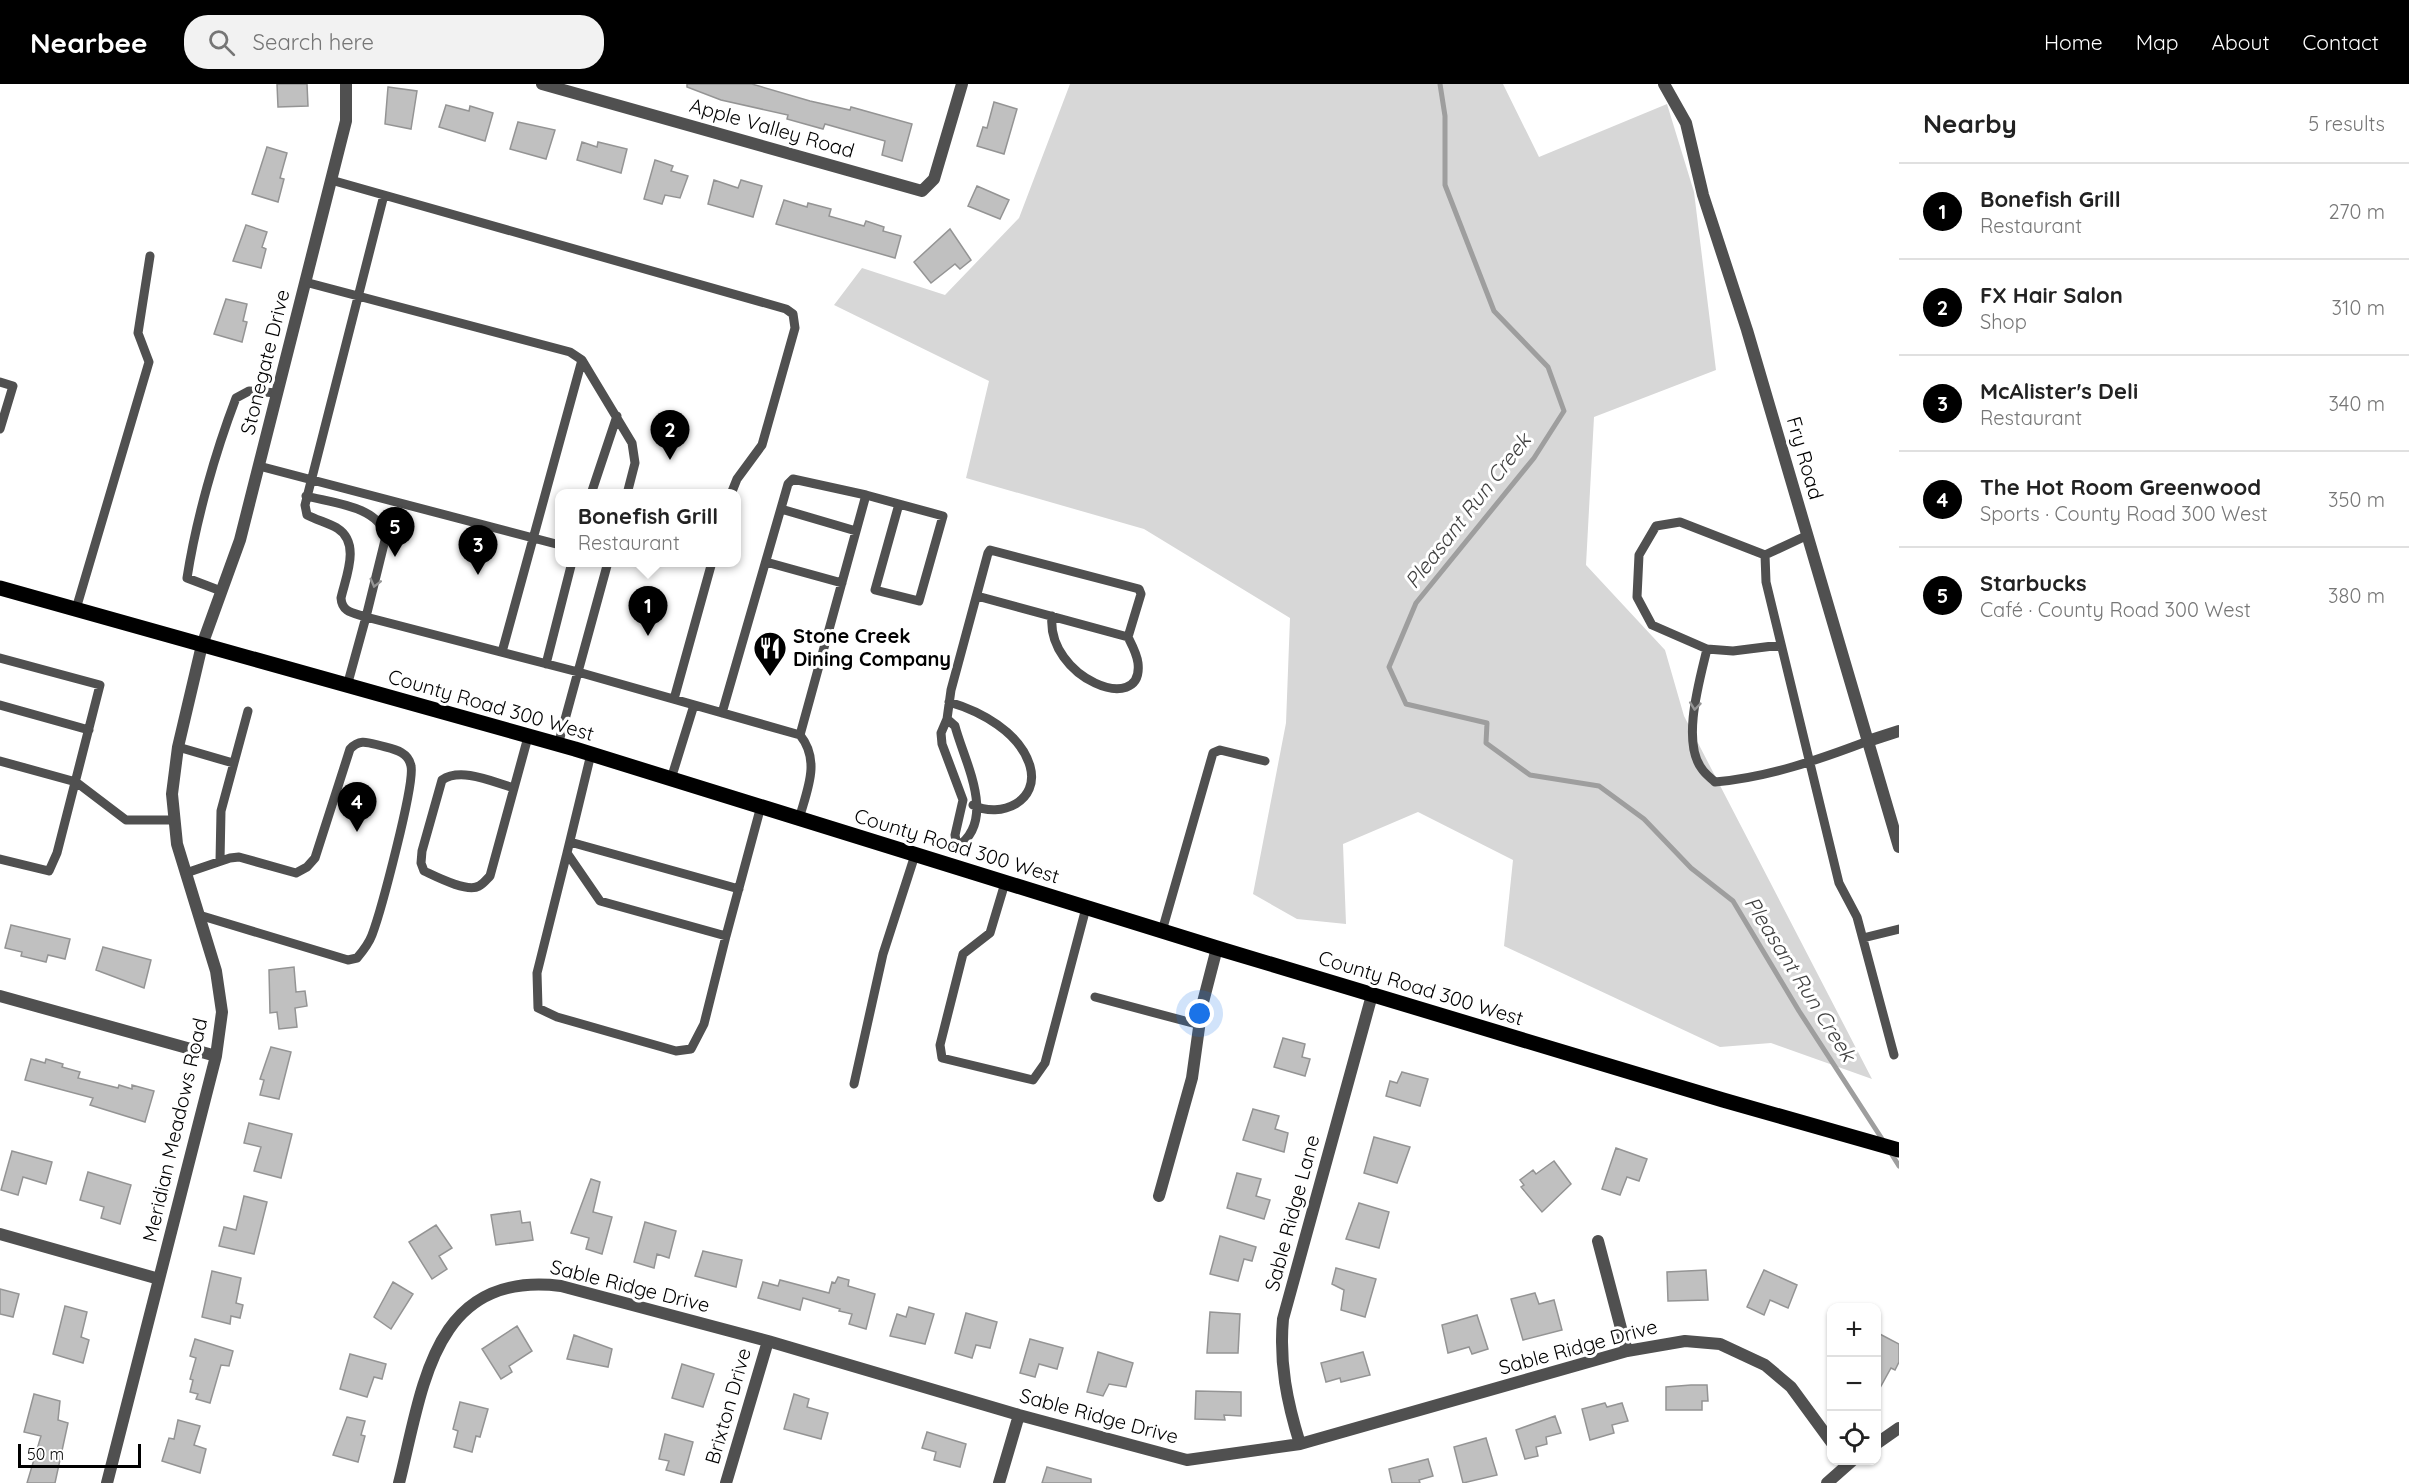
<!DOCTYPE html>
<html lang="en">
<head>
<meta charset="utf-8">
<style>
	body { margin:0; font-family:Quicksand,sans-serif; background:#f2f2f2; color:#222 }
	.controls { position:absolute; right:18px; bottom:18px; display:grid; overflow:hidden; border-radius:12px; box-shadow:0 2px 4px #0004 }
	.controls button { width:54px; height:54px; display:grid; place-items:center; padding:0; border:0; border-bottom:2px solid #e0e0e0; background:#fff; color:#222; font:30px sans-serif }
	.scale { position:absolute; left:18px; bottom:15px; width:123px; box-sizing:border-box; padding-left:6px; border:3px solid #000; border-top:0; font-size:16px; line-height:21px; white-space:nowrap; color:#000; -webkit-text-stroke:4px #fff; paint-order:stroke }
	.you { position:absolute; left:1200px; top:930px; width:21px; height:21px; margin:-15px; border:4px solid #fff; border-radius:50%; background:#1a73e8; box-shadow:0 0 0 9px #1a73e833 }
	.badge { display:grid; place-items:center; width:39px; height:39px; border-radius:50%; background:#000; color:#fff; font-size:20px; font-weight:700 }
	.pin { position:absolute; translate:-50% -50px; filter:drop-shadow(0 2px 3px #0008) }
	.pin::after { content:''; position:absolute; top:32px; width:21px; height:18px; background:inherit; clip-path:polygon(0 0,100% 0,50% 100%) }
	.popup { position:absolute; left:555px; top:405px; width:186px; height:78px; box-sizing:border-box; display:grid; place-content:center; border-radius:12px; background:#fff; filter:drop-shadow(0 2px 4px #0005); font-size:20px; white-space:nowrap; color:#767676 }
	.popup b { font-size:22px; color:#222 }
	.popup::after { content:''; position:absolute; left:50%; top:100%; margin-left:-12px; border:12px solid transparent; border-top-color:#fff }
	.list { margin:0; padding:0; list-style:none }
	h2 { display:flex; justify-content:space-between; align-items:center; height:78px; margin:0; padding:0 24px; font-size:26px }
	h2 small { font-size:20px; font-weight:400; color:#767676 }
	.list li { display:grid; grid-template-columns:39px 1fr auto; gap:18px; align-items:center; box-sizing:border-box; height:96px; padding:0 24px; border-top:2px solid #e0e0e0 }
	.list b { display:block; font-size:22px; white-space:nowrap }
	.list p { margin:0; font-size:20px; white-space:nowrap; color:#767676 }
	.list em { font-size:20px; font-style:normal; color:#767676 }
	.icon { flex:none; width:33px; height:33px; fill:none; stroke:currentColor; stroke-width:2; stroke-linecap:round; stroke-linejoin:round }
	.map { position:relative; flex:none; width:1899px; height:1399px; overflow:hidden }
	header { display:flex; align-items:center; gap:36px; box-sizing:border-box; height:84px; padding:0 30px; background:#000; color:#fff }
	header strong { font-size:28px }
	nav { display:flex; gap:33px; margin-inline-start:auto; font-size:21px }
	.search { width:420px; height:54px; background:#f2f2f2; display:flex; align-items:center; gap:15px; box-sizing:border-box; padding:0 21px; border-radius:24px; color:#767676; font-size:22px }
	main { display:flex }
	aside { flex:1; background:#fff }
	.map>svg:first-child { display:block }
	.green { fill:#d7d7d7 }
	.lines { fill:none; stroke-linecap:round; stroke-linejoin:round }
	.stream { stroke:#9e9e9e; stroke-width:5 }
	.building { fill:#c0c0c0; stroke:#949494; stroke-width:1.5 }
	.service { stroke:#505050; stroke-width:9 }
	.minor { stroke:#505050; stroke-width:12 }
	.tertiary { stroke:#505050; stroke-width:12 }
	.primary { stroke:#000; stroke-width:15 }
	.oneway { stroke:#969696 }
	.labels { text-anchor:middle; stroke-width:6; stroke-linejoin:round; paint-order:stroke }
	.street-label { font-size:20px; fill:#000; stroke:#fff }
	.poi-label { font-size:20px; font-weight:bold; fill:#000; stroke:#fff; text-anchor:start }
	.water-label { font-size:21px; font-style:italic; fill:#3f3f3f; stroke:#fff }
</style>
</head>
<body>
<header>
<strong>Nearbee</strong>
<div class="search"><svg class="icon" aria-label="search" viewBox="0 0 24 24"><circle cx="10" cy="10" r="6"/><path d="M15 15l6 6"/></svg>Search here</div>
<nav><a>Home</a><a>Map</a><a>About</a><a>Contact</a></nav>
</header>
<main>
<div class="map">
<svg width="1899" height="1399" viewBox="0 0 1899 1399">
	<rect width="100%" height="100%" fill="#fff"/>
	<path class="green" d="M1070 0H1503L1539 73 1667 20 1694 108 1716 286 1594 333 1586 481 1665 566 1684 632 1872 995 1771 959 1720 963 1504 862 1513 776 1418 728 1343 760 1346 840 1297 835 1253 810 1286 639 1290 534 1144 445 966 394 989 297 834 221 862 184 945 211 1019 134Z"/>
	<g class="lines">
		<path class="stream" d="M1440 0 1445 32V101L1494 227 1548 283 1564 327 1534 374 1416 519 1389 583 1406 620 1487 639 1486 659 1530 691 1599 702 1644 735 1691 784 1733 817 1799 927 1884 1058
			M1889 1066 1899 1082"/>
	</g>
	<path class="building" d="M277 0H307L308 22 278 23Z
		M687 0H752L810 17 850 26 851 23 912 40 902 77 882 71 885 57 825 40 823 45 787 35 788 31 721 16 687 3Z
		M388 3 417 7 411 45 385 40Z
		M994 18 1017 25 1004 70 977 62 983 43 987 44Z
		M446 21 469 27 470 22 493 29 485 57 439 43Z
		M518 38 555 46 546 75 510 65Z
		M582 58 597 63 598 58 627 65 621 89 577 76Z
		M267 63 287 69 280 94 284 95 278 118 252 110Z
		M655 76 673 82 671 87 688 92 680 114 665 111 662 120 644 115Z
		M714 96 738 104 741 96 762 102 753 133 708 120Z
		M977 102 1009 116 1000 135 968 122Z
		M784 116 807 123 808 119 831 125 829 132 864 142 866 137 884 143 883 147 901 152 895 174 776 140Z
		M246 141 267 148 262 163 266 165 261 184 233 177Z
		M950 145 971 176 960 185 955 180 931 199 914 178Z
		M226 215 247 220 243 237 247 238 242 258 214 250Z
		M11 841 70 855 65 875 48 871 46 878 21 872 22 868 5 864Z
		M103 863 151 876 144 904 96 886Z
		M294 883 296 908 305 907 307 922 295 924 297 943 279 945 277 928 270 929 269 886Z
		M1283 954 1305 960 1302 973 1310 975 1305 992 1274 983Z
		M271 963 291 968 279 1015 260 1011 264 996 260 995Z
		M31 975 45 979 46 975 63 980 62 983 80 988 78 994 118 1004 119 1001 132 1005V1001L154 1007 145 1038 90 1021 93 1014 25 996Z
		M1402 988 1428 995 1420 1022 1386 1012 1390 997 1397 999Z
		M1253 1025 1279 1032 1275 1045 1288 1049 1284 1068 1243 1056Z
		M249 1039 292 1050 281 1094 254 1087 261 1063 244 1059Z
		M1374 1053 1410 1063 1397 1099 1364 1089Z
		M1616 1064 1647 1075 1639 1097 1627 1093 1620 1111 1602 1105Z
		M12 1067 52 1078 46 1100 23 1093 18 1111 1 1106Z
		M1554 1077 1571 1100 1542 1128 1521 1103 1524 1101 1520 1096 1533 1086 1536 1090Z
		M88 1088 131 1101 120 1140 101 1134 104 1123 80 1116Z
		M1237 1089 1261 1095 1256 1112 1270 1116 1264 1135 1227 1124Z
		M591 1095 600 1098 593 1128 612 1133 602 1170 586 1165 589 1154 571 1149Z
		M244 1112 267 1118 254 1170 219 1162 224 1143 236 1146Z
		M1359 1119 1389 1128 1379 1164 1346 1155Z
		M520 1127 522 1139 530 1138 533 1156 496 1161 491 1131Z
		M645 1138 676 1147 669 1174 657 1170 654 1184 634 1178Z
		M436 1141 452 1164 439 1172 447 1185 432 1195 409 1158Z
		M1220 1152 1256 1163 1252 1177 1244 1175 1238 1197 1210 1190Z
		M703 1167 742 1176 736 1203 695 1192Z
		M1336 1184 1376 1195 1365 1233 1341 1226 1344 1206 1332 1200Z
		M1706 1186 1708 1216 1668 1217 1667 1188Z
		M1764 1186 1797 1201 1788 1224 1770 1216 1764 1231 1747 1223Z
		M212 1187 241 1194 236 1219 243 1221 240 1234 231 1232 230 1240 202 1233Z
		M838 1193 849 1196 848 1202 875 1210 866 1245 849 1240 852 1230 839 1227 840 1225 803 1214 800 1226 758 1214 763 1198 778 1202 780 1196 829 1209 832 1198 835 1199Z
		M393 1198 413 1210 391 1245 374 1233Z
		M0 1205 19 1210 13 1233 0 1230Z
		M1535 1209 1539 1220 1554 1216 1562 1246 1523 1256 1511 1215Z
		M65 1222 87 1228 81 1253 89 1256 83 1279 53 1270Z
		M909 1223 934 1230 925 1260 890 1252 897 1230 906 1233Z
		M1210 1228 1240 1230 1238 1269H1207Z
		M966 1229 997 1238 990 1264 976 1261 972 1274 955 1269Z
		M1477 1231 1488 1265 1472 1270 1469 1263 1448 1269 1442 1241Z
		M517 1242 532 1267 509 1282 512 1288 501 1295 482 1265Z
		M1876 1248 1899 1260V1278L1895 1286 1891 1284 1876 1311Z
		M574 1251 612 1265 608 1283 567 1275Z
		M195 1255 233 1267 229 1282 221 1281 210 1319 196 1315 198 1310 190 1308 193 1296 190 1295 196 1274 190 1272Z
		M1030 1255 1063 1264 1057 1285 1039 1280 1035 1293 1020 1289Z
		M1098 1268 1133 1279 1126 1303 1109 1300 1103 1312 1087 1308Z
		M1363 1268 1370 1291 1341 1298 1340 1294 1326 1298 1321 1279Z
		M350 1270 386 1280 382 1295 374 1293 367 1313 340 1305Z
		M682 1280 714 1290 703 1323 672 1314Z
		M1691 1301H1707L1708 1317H1702V1326H1666V1303Z
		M1196 1307 1241 1308V1332L1224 1331 1225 1336 1195 1335Z
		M34 1310 60 1317 58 1336 68 1339 55 1399H27L41 1352 24 1348Z
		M794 1310 809 1315 807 1323 828 1329 821 1355 784 1345Z
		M460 1318 488 1325 480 1353 476 1352 472 1368 454 1363 458 1347 453 1345Z
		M1605 1319 1607 1323 1622 1319 1628 1337 1612 1341 1614 1349 1590 1356 1582 1325Z
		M1555 1332 1561 1349 1546 1353 1547 1360 1536 1363 1538 1372 1525 1375 1516 1346Z
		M347 1333 365 1337 361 1351 365 1352 358 1378 333 1371Z
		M178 1336 200 1342 194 1361 206 1365 200 1389 162 1377 169 1354 174 1355Z
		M927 1348 966 1360 960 1383 934 1376 936 1368 922 1364Z
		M665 1350 693 1358 684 1391 666 1386 669 1377 659 1375Z
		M1486 1354 1497 1391 1463 1399 1454 1363Z
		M1428 1375 1433 1392 1419 1396 1420 1399H1392L1389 1385Z
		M1047 1383 1091 1395V1399H1042Z"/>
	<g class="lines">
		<path class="service" d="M331 96 786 225 793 230 795 244 762 361 737 395 731 410
			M305 198 570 268 582 276 632 359 635 379 627 410
			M0 298 13 302 0 345
			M259 382 560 461
			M591 410 617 332
			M866 411 943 432 919 517 875 506 899 420
			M306 412C333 419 378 422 386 452L366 533 578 588 800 651C821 677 807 706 799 735
			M781 425 856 447
			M1808 451 1765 471 1766 498 1839 799 1857 833 1894 971
			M1765 471 1680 438 1656 442 1639 471 1637 513 1652 541 1707 565 1733 567 1781 561
			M766 478 842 499
			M221 507 187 494C196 436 215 369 236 314L249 307 277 309
			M76 525 149 278 138 249 150 172
			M1052 532C1046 594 1144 633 1138 579 1137 570 1132 561 1128 553
			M1707 565C1700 595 1681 658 1702 685 1705 690 1711 694 1715 698 1769 693 1818 676 1868 657
			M502 568 582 276
			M0 574 100 601 57 769 49 787 0 775
			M546 580 572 478
			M347 602 366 533C354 529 342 529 341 514 346 492 361 459 337 444 328 439 317 436 307 431L305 421 384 111
			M674 615 712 478
			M949 618C980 627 1020 648 1030 682 1040 717 1001 735 973 721
			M0 621 89 646
			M722 629 788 400 793 395 866 411 800 651
			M947 635 951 606 988 469 990 466 1139 505 1141 510 1128 553 977 512
			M947 635 955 642C964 677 998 736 957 763L955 751 963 716 942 660 941 649Z
			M558 661 608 478
			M178 663 233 679
			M591 670 567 769 600 817 726 852 761 722
			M0 677 76 698 126 736H175
			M671 695 694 621
			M514 704C493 698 461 683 442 696L422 767 421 779 424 787C435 792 467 809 479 802 483 800 487 795 490 792L528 653
			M570 758 739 805
			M567 769 537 889 538 924 557 933 676 967 691 965 704 940 726 852
			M220 777 221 727 248 627
			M186 789 230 774 239 773 296 789 307 783 315 774 350 665C359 655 367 658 378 661 391 665 408 666 411 682 415 700 381 827 372 851 369 859 363 867 357 874L348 876 199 831
			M1005 799 990 849 963 870 940 961 942 974 1033 996 1045 979 1086 824
			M1162 847 1213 669 1220 666 1265 677
			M1863 854 1899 845
			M1095 913 1200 941
			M854 1000 883 870 915 771"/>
		<path class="minor" d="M542 0 922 107 934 95 962 0
			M1868 657 1899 647
			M0 912 216 972
			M1159 1112 1192 994 1202 922 1217 864
			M0 1150 159 1195
			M1598 1157 1627 1267
			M1300 1360C1287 1318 1279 1279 1283 1235L1372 911
			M1876 1360 1899 1344
			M107 1399 216 972 222 928 216 887 177 760 172 710 178 663 202 561 240 456 346 37V0
			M399 1399C423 1304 432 1186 561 1202L768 1257 1019 1331 1187 1376 1300 1360 1627 1267 1685 1257 1720 1260 1765 1281 1791 1303 1832 1359
			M726 1399 768 1257
			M999 1399 1019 1331
			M1827 1399 1853 1376"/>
		<path class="tertiary" d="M1664 0 1686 39 1703 111 1747 246 1899 763"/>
		<path class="primary" d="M0 504 575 665 1217 864 1723 1016 1899 1066"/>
	</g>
	<defs><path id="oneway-chevron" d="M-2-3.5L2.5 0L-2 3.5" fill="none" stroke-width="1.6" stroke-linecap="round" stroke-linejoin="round" transform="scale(1.5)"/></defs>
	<g class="oneway">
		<use href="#oneway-chevron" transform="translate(375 499) rotate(104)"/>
		<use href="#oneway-chevron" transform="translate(1695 622) rotate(96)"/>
	</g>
	<defs>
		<symbol id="restaurant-pin" viewBox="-11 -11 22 30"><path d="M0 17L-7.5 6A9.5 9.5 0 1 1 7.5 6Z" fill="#000" stroke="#fff"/><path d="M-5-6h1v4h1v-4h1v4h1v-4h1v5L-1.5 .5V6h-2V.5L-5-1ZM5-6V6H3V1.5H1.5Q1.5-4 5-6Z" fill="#fff"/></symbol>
	</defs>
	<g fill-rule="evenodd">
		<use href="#restaurant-pin" x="751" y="545" width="38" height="52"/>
	</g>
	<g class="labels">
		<g class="street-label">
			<text transform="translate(772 44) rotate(16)" y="7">Apple Valley Road</text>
			<text transform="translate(265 278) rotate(-76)" y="7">Stonegate Drive</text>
			<text transform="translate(1805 374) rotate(74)" y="7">Fry Road</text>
			<text transform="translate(491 621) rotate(16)" y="7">County Road 300 West</text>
			<text transform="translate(957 762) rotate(17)" y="7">County Road 300 West</text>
			<text transform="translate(1421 904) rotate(17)" y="7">County Road 300 West</text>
			<text transform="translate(175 1046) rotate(-77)" y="7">Meridian Meadows Road</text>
			<text transform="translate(1292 1129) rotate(-75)" y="7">Sable Ridge Lane</text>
			<text transform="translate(630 1202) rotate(14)" y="7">Sable Ridge Drive</text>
			<text transform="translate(1578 1263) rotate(-15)" y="7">Sable Ridge Drive</text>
			<text transform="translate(728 1322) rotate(-74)" y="7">Brixton Drive</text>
			<text transform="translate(1099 1332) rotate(15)" y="7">Sable Ridge Drive</text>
		</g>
		<g class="poi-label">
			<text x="793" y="559">Stone Creek<tspan x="793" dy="23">Dining Company</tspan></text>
		</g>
		<g class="water-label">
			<text transform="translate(1468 427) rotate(-52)" y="7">Pleasant Run Creek</text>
			<text transform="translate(1800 895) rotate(58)" y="7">Pleasant Run Creek</text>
		</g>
	</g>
</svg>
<div class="controls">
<button>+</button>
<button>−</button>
<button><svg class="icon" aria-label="locate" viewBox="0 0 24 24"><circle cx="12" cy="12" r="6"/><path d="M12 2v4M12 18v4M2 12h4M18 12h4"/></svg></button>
</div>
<div class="scale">50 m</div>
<div class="you"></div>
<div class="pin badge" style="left:648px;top:552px">1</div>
<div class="popup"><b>Bonefish Grill</b>Restaurant</div>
<div class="pin badge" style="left:670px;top:376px">2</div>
<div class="pin badge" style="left:478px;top:491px">3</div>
<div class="pin badge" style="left:357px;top:748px">4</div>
<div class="pin badge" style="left:395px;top:473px">5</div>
</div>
<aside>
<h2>Nearby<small>5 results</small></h2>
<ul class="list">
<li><span class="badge">1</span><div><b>Bonefish Grill</b><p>Restaurant</p></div><em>270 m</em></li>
<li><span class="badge">2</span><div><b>FX Hair Salon</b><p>Shop</p></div><em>310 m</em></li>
<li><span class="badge">3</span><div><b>McAlister's Deli</b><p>Restaurant</p></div><em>340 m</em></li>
<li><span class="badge">4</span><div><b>The Hot Room Greenwood</b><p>Sports · County Road 300 West</p></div><em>350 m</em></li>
<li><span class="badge">5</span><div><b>Starbucks</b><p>Café · County Road 300 West</p></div><em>380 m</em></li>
</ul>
</aside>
</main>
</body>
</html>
